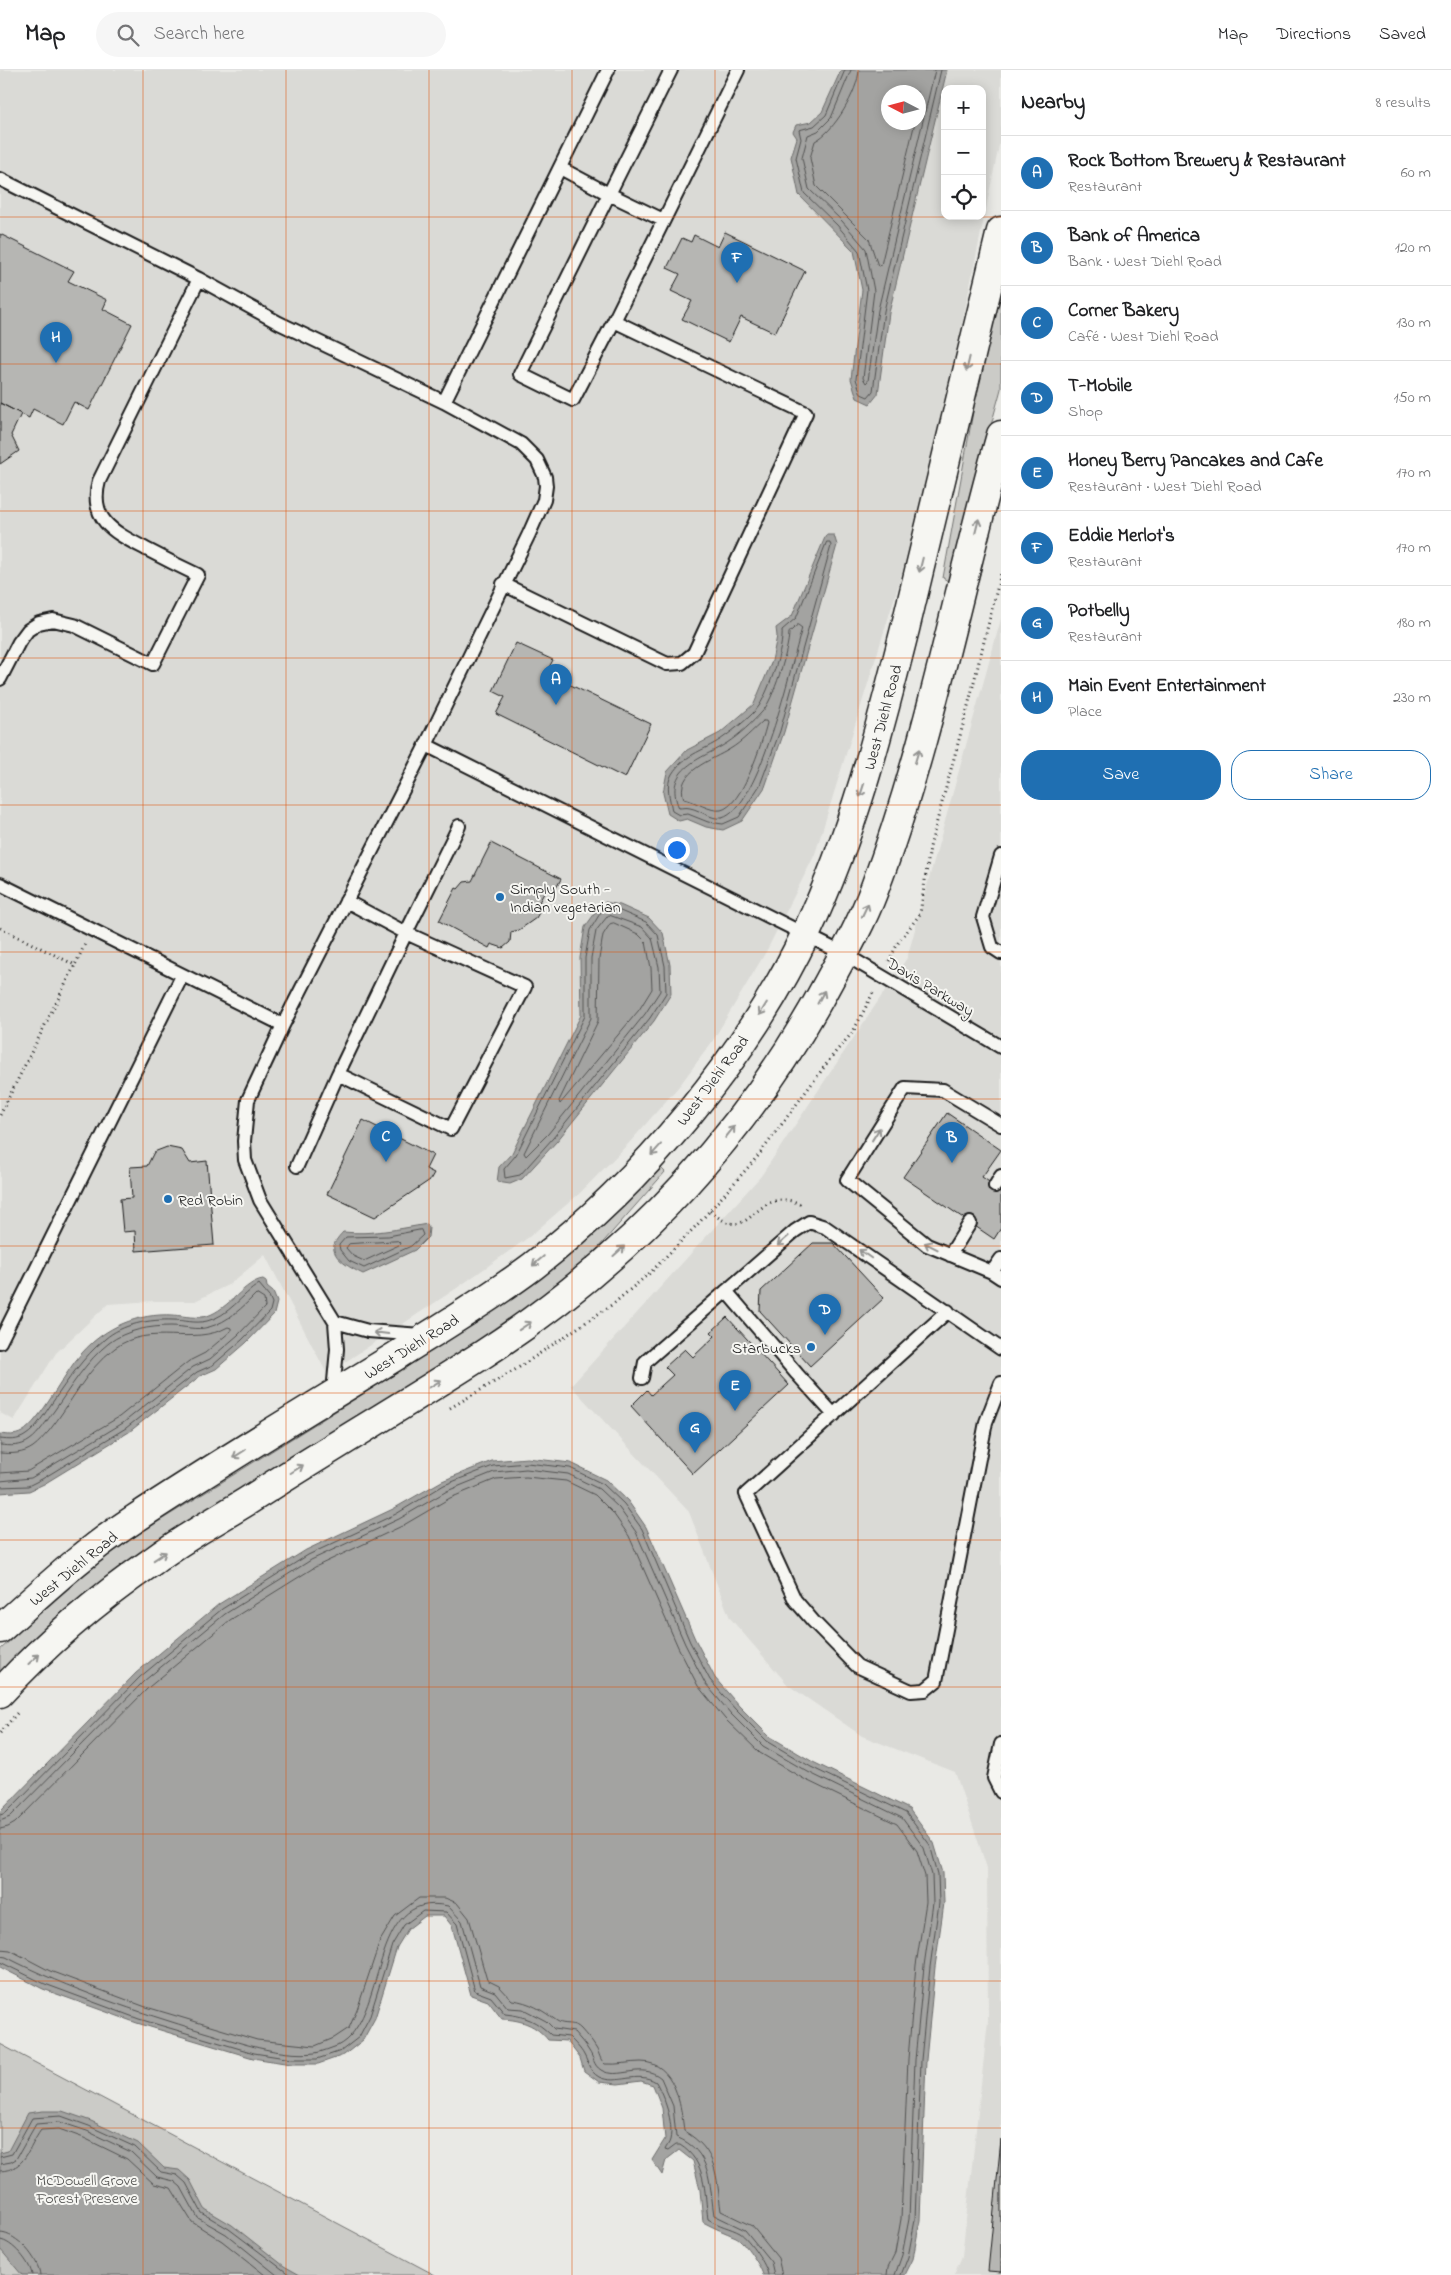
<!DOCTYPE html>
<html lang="en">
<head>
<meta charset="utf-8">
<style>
	body { margin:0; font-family:"Indie Flower",sans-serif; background:#f6f6f6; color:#202124 }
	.controls { position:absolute; right:15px; top:15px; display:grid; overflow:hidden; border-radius:10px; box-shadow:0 2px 12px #0003 }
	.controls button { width:45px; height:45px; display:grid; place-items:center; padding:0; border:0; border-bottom:1px solid #e0e0e0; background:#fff; color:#202124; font:25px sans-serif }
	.compass { position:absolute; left:881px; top:15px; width:45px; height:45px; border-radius:50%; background:#fff; box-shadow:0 2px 12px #0003; rotate:276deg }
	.you { position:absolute; left:676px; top:779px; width:18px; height:18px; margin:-12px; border:4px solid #fff; border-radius:50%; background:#1a73e8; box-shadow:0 0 0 8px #1a73e833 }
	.badge { display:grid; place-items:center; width:32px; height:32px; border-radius:50%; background:#1f6fb2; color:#fff; font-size:16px; font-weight:700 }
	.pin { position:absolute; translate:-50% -41px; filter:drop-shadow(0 1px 2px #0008) }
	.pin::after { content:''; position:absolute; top:26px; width:18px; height:15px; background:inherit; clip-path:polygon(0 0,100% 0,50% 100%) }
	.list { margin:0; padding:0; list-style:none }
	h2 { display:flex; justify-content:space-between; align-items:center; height:65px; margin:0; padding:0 20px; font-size:21px }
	h2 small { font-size:16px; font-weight:400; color:#757577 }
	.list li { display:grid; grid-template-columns:32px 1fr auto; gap:15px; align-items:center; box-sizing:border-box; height:75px; padding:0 20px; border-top:1px solid #e0e0e0 }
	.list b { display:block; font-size:19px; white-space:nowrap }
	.list p { margin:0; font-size:16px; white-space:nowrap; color:#757577 }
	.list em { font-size:16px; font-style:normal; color:#757577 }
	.actions { display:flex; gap:10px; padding:15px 20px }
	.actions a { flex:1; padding:11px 0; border:1px solid #1f6fb2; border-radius:20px; text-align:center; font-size:18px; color:#1f6fb2 }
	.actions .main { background:#1f6fb2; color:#fff }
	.icon { flex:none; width:28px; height:28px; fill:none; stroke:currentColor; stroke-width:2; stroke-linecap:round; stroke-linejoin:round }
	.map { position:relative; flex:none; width:1001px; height:2205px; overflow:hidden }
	header { display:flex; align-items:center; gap:30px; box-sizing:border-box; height:70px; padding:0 25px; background:#fff; border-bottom:1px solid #e0e0e0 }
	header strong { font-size:24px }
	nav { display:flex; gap:28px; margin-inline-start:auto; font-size:18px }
	.search { width:350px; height:45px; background:#f6f6f6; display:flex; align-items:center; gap:12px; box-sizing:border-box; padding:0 18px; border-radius:28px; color:#757577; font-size:19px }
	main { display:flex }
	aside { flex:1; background:#fff }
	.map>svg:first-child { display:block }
	.built { fill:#dadad6; fill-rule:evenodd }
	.green { fill:#cbcbc7; stroke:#747472 }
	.water { fill:#a3a3a1; stroke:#6d6d6c; fill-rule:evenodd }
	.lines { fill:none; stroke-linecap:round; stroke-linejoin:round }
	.shore { stroke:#525251; stroke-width:1 }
	.building { fill:#b6b6b3; stroke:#1c1c1c }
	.service-casing { stroke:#1c1c1c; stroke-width:16 }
	.tertiary-casing { stroke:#1c1c1c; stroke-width:31 }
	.path { stroke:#1c1c1c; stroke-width:3; stroke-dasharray:1 4; stroke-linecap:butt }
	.service { stroke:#f6f6f2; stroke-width:12 }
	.tertiary { stroke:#f6f6f2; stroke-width:28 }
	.oneway { stroke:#949492 }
	.grid { fill:none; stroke:#de560d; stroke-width:1; stroke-opacity:0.55 }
	.poi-dot { fill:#1f6fb2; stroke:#f6f6f2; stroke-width:2 }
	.labels { text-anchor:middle; stroke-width:4; stroke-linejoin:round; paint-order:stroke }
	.street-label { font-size:16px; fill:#1c1c1c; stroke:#f6f6f2 }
	.poi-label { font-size:16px; fill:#1c1c1c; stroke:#f6f6f2; text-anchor:start }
	.park-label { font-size:16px; fill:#51514f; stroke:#f6f6f2 }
</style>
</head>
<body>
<header>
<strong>Map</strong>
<div class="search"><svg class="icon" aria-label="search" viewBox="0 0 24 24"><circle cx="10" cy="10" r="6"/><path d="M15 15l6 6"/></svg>Search here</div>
<nav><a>Map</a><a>Directions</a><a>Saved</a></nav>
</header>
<main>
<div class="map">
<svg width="1001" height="2205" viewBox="0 0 1001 2205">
	<rect width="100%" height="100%" fill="#e9e9e5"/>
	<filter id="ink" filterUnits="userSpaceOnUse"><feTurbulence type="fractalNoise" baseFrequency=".02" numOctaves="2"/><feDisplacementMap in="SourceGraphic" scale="10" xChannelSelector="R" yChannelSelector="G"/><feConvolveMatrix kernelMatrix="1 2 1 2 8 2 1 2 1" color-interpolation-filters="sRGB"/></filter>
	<g filter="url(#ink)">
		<path class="built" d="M0 0H1001V66L956 283 921 441 905 494 815 784 767 880 712 972 680 1015 630 1072 580 1123 529 1167 457 1218 327 1304 265 1185 230 1214 195 1231H154L108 1234 56 1283 14 1350 0 1343ZM945 19H982V146H945ZM888 22H918V52H888Z
			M1001 549V2205H954L962 2186 988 1951 987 1798 955 1702 862 1666 788 1615 730 1548 689 1442 571 1316 761 1106 907 888Z"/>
		<path class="green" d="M1001 222V319L948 511 943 508 977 320Z
			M660 1097 665 1102 575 1204 546 1228 0 1607V1580L76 1509 137 1465 400 1301 535 1212 608 1150Z
			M0 1974 435 2205H0Z"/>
		<path class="water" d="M841 0H947L889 243 878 324 870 334 857 328 851 309 862 220 854 181 799 125 791 87 797 68 793 62 796 55 811 52 822 42ZM918 22V52H888V22Z
			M826 465H834L837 475 784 662 765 717 742 751 723 760 706 757 687 749 679 751 668 744 663 723 667 702 687 680 720 663 754 634 772 591 777 566 776 558 792 546Z
			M605 832 620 835 649 848 663 863 670 895 671 924 654 951 557 1071 522 1109 510 1114 497 1112 499 1097 512 1083 581 945 580 888 585 857 598 839Z
			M427 1154 429 1158 428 1167 415 1180 363 1204C353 1199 331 1189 334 1175 335 1171 340 1165 343 1162 371 1165 399 1159 427 1154Z
			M263 1209 266 1211 267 1217 273 1222 277 1232 274 1244 246 1273 216 1299 200 1306 129 1362 44 1414 29 1421 0 1423V1364C8 1365 15 1366 22 1362 41 1351 65 1301 82 1283 105 1257 138 1243 173 1245 185 1246 196 1249 207 1246 229 1239 245 1211 263 1209Z
			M527 1388 571 1393 606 1410 628 1431 646 1457 695 1569 715 1608 739 1636 769 1666 813 1692 909 1739 934 1773 943 1803 944 1833 935 1897 926 1990 920 2150 913 2189 905 2205H763C761 2196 744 2171 736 2167 724 2162 714 2158 703 2152L700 2120 693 2091 679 2080 666 2090 662 2105 652 2090 665 2069 662 2038 653 2015 641 2011 618 2014 599 2012 584 2001 580 1988 567 1971 548 1970C536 1955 522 1950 502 1949L488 1931 471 1925 452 1856 444 1846H425L408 1859 397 1877 375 1948 363 1970 344 1985 318 1994H291L253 1988 137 1953 43 1919 0 1897V1742L136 1603 219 1534 306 1480 393 1439 442 1411 492 1391Z
			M43 2041H62L91 2051 138 2073 164 2098 179 2100 190 2110 205 2139 232 2155 284 2196 300 2205H22L0 2179V2083L8 2081 28 2043Z"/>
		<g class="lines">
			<path class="shore" d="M845 0 826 45 814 56 799 60 801 69 796 88 804 123 837 155 859 181 867 220 856 309 861 324 868 327 873 321 884 241 941 0
				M851 0 831 48 818 61 808 65 802 88 809 119 842 151 866 179 874 221 863 308 866 313 868 311 878 240 935 0
				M859 0C858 21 834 62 815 71L810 88 816 116 869 169 878 196 881 195 915 52
				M827 472H830L831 476 780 661 760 715 739 747 723 754 708 752 688 744 679 745 672 741C670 728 665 715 672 704 685 683 707 680 724 667 734 660 753 645 759 636 769 620 784 578 782 560L796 548Z
				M798 555 802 558C791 595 760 738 722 748 711 750 701 740 690 738 686 737 682 738 679 738 662 698 702 689 727 673 739 665 752 653 762 642 773 631 789 579 789 563Z
				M763 651H766L767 653C762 673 742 736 721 740 710 742 695 731 684 729 674 701 713 690 730 679 742 672 753 660 763 651Z
				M607 838 618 840 646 852 658 865 665 896 666 923 650 948 553 1068 520 1105 505 1108 504 1099 516 1085 585 946V888L590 860 601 842Z
				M609 845 642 857 652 868 659 897 660 921 645 944 548 1064 526 1086 524 1083 591 948V888L596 861Z
				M614 853 638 864 646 872 651 898 652 919 639 940 560 1034 559 1031 598 951 599 889 603 865 610 854Z
				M421 1160 423 1165 411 1176 364 1198 349 1191 340 1180 339 1175 346 1167 388 1166Z
				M398 1171 400 1173 399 1175 364 1191 353 1186 346 1178 349 1174Z
				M0 1369C9 1370 18 1371 26 1365 36 1359 45 1343 52 1333 68 1310 83 1287 105 1269 122 1254 150 1249 173 1250 184 1250 195 1254 207 1251 229 1246 241 1225 259 1214L269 1226 272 1233 270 1241 242 1270 213 1295 197 1302 126 1358 42 1409 28 1416 0 1417
				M0 1375C10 1376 21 1377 30 1370 39 1364 47 1350 54 1341 71 1317 86 1291 109 1273 126 1260 150 1256 171 1256 184 1256 196 1261 209 1257 228 1252 243 1237 256 1224L264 1229 265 1237 238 1265 210 1289 193 1297 123 1353 31 1408 0 1411
				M0 1383C12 1384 23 1384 33 1377 39 1373 44 1366 49 1361 71 1334 86 1299 115 1278 151 1252 192 1277 228 1257L231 1258V1261L205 1283 189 1291 119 1347 28 1401 0 1403
				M0 1745 6 1743 140 1607 222 1539 308 1485 396 1444 444 1415 493 1396 527 1393 570 1398 603 1414 624 1434 642 1459 690 1572 710 1610 735 1639 767 1671 811 1697 906 1743 930 1775 938 1804 939 1833 930 1897 921 1990 915 2150 908 2187 901 2205
				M0 1751 10 1747 144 1611 225 1544 311 1490 399 1449 447 1421 494 1402 526 1399 568 1404 599 1419 619 1438 636 1462 685 1574 705 1613 731 1644 763 1676 808 1702 902 1748 924 1778 932 1805 933 1833 924 1896 915 1990 909 2149 902 2185 895 2205
				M0 1759 8 1757 15 1753 149 1617 230 1550 315 1497 402 1456 450 1428 496 1409 526 1407 566 1411 595 1425 613 1443 629 1466 678 1577 698 1616 725 1649 760 1683 804 1709 897 1754 917 1781 925 1806 926 1832 916 1895 908 1989 901 2149 895 2183 888 2197 887 2205
				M0 1879 10 1880 50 1901 143 1936 257 1970 315 1976 334 1968 349 1958 357 1940 380 1871 395 1846 419 1828H445L457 1833 469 1848 487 1910 499 1916 512 1930C530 1932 542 1940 557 1951 564 1956 574 1951 581 1959 586 1965 592 1971 596 1978 600 1984 599 1989 605 1994 618 1995 629 1992 641 1992 675 1992 681 2035 684 2061 718 2081 716 2105 721 2141L752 2156 778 2188 782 2205
				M0 1886 6 1887C70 1920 136 1941 204 1962 239 1972 278 1987 315 1983 322 1982 331 1978 337 1976 390 1950 366 1818 448 1836L462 1851 480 1916 495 1922 508 1938 523 1939 546 1951 554 1959 574 1962C579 1968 585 1974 589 1981 594 1988 593 1995 601 2000 618 2011 641 1991 661 2008L673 2036 676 2067C712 2081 709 2113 714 2145L745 2160 771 2192 774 2205
				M0 1892 45 1914 139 1949 254 1983 292 1989H317L341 1981 359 1967 370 1946 392 1875 404 1855 423 1841 446 1842 457 1854 475 1921 491 1927 505 1944C525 1946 537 1951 551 1965L569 1967C574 1972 581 1979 584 1985 589 1994 589 2001 599 2007 617 2016 637 2000 656 2012 664 2027 674 2052 670 2070 669 2074 666 2077 665 2080L668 2081 676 2075H680C707 2092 704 2121 708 2149 719 2156 731 2158 740 2163 749 2169 767 2195 768 2205
				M0 2087 12 2084 32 2048 61 2046 89 2056 135 2077 161 2102 177 2105 186 2113 202 2143 229 2159 290 2205
				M0 2094 11 2092 16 2089 36 2054 60 2052 87 2061 131 2082 157 2107 174 2111 181 2117 198 2148 226 2164 277 2205
				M0 2101C26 2100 28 2078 41 2060L59 2059 84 2068 127 2089 154 2114 171 2118 192 2152 222 2171 265 2205
				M0 2163C17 2163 39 2189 40 2205
				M0 2170C12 2171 31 2193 32 2205"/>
		</g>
		<path class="building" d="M725 162 805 201 775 263 741 247 729 272 682 249 692 231 671 221 680 204 667 198 682 168 691 172 694 165 718 177Z
			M0 164 74 201 68 211 107 230 103 239 132 254 89 340 74 332 63 354 33 339 29 348 0 333Z
			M0 333 21 344 11 365 19 381 0 394Z
			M516 573 553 590 546 603 651 654 625 708 496 644 505 627 493 621Z
			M491 773 561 809 554 822 547 818 539 832 544 834 536 848 519 860 511 862 510 872 503 878 491 874 489 878 439 851 456 818 458 819 464 812 472 811Z
			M947 1043 1001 1080 982 1107 1001 1120V1158L994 1169 903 1107Z
			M363 1050 433 1085 426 1099 434 1103 430 1110 375 1147 327 1124Z
			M167 1077 182 1080 190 1093 207 1091 214 1175 136 1181 135 1161 123 1162 120 1129 132 1128 130 1097 147 1096 154 1082Z
			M813 1173H833L884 1228 810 1296 760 1241 761 1221Z
			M727 1247 789 1315 693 1404 631 1336 647 1320 651 1325 673 1305 665 1297 685 1279 693 1287 715 1266 711 1262Z
			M1001 2069V2202L988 2201Z"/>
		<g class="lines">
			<defs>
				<path id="service" d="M0 109 199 209 279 253 444 332 521 374 537 390 545 407 546 416 544 430 529 464 426 675 283 955 248 1030 244 1071 245 1090 260 1130 335 1252 337 1279 333 1322
					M663 150 609 124 671 0
					M614 251 738 0
					M444 332 608 0
					M503 514 667 594 682 593 694 583 806 343 614 251 573 330 520 304 609 124 560 98
					M0 609 19 572 28 560 39 553 53 550 74 555 153 594 198 505C181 497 163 488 146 479 116 463 88 451 99 411L199 209
					M426 675 844 884 1001 977
					M1001 786 983 847 992 877 1001 883
					M0 814 283 955
					M338 1004 406 863 459 756
					M1001 1055 943 1020 905 1018 847 1110 927 1175 992 1202 1001 1208
					M297 1096 338 1004 451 1059 525 917 406 863 346 831
					M995 1116 1001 1106
					M950 1185 970 1153
					M992 1202 1001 1189
					M726 1221 797 1304 834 1345
					M948 1241 746 1424 795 1530 813 1551 857 1596 911 1621 925 1620 936 1611 986 1352 1001 1313
					M335 1252 368 1261 421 1265
					M0 1272 182 906
					M642 1308 645 1292 795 1161 809 1152 825 1157 1001 1279
					M1001 1674 994 1708 1001 1722"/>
				<path id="tertiary" d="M0 1559C43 1521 85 1481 133 1450 219 1393 308 1340 396 1286 442 1257 489 1229 533 1196 643 1111 747 987 807 861 853 764 879 662 905 559 938 426 968 293 1001 161
					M0 1623C45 1574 98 1529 153 1491 182 1469 215 1451 246 1432 324 1382 404 1335 482 1285 630 1189 746 1067 829 911 845 882 862 852 874 820 930 672 958 516 1001 365"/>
			</defs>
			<use href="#service" class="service-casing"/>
			<use href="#tertiary" class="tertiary-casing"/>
			<path class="path" d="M0 858 75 895 85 874
				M889 891 898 873 920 844 930 777 967 640 1001 503
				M0 1045 75 895
				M710 1141C749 1175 751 1129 784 1130 790 1130 798 1132 802 1136
				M450 1338 518 1298 613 1234 651 1202 697 1155 759 1085 833 985 853 962 874 921
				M0 1663 18 1642"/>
			<use href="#service" class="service"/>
			<use href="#tertiary" class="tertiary"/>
		</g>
		<defs><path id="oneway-shaft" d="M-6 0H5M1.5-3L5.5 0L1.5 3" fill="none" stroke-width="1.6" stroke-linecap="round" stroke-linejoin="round" transform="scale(1.25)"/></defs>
		<g class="oneway">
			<use href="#oneway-shaft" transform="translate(968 294) rotate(103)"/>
			<use href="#oneway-shaft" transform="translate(977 456) rotate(-76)"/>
			<use href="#oneway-shaft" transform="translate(921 495) rotate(104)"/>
			<use href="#oneway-shaft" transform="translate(917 686) rotate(-73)"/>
			<use href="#oneway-shaft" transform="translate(862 720) rotate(108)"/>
			<use href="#oneway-shaft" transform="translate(865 840) rotate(-65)"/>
			<use href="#oneway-shaft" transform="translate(821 927) rotate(-62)"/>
			<use href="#oneway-shaft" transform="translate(763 939) rotate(121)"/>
			<use href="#oneway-shaft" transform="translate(730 1062) rotate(-51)"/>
			<use href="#oneway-shaft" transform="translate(876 1064) rotate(-58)"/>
			<use href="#oneway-shaft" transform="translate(656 1080) rotate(132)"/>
			<use href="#oneway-shaft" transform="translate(783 1171) rotate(139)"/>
			<use href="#oneway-shaft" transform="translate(931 1176) rotate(-153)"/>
			<use href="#oneway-shaft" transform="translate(619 1181) rotate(-42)"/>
			<use href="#oneway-shaft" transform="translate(865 1184) rotate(-145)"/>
			<use href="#oneway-shaft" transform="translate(538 1191) rotate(140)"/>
			<use href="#oneway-shaft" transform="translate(525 1256) rotate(-34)"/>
			<use href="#oneway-shaft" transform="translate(381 1263) rotate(-173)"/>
			<use href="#oneway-shaft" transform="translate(435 1314) rotate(-32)"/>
			<use href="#oneway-shaft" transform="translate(239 1384) rotate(148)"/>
			<use href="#oneway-shaft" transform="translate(297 1399) rotate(-32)"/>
			<use href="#oneway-shaft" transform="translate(160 1486) rotate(-33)"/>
			<use href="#oneway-shaft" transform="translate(34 1589) rotate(-42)"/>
		</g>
	</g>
	<path class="grid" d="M143 0V2205M286 0V2205M429 0V2205M572 0V2205M715 0V2205M858 0V2205M0 147H1001M0 294H1001M0 441H1001M0 588H1001M0 735H1001M0 882H1001M0 1029H1001M0 1176H1001M0 1323H1001M0 1470H1001M0 1617H1001M0 1764H1001M0 1911H1001M0 2058H1001"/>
	<g class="poi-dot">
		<circle cx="500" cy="827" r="5"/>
		<circle cx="168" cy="1129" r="5"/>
		<circle cx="811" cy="1277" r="5"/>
	</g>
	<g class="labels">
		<g class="street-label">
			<text transform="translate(882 647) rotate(-75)" y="6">West Diehl Road</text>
			<text transform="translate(931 916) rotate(31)" y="6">Davis Parkway</text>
			<text transform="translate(712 1010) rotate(-53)" y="6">West Diehl Road</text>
			<text transform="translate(411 1276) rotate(-32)" y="6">West Diehl Road</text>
			<text transform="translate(73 1498) rotate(-39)" y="6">West Diehl Road</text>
		</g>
		<g class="poi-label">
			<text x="510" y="824">Simply South -<tspan x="510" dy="18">Indian vegetarian</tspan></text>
			<text x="178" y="1135">Red Robin</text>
			<text x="801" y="1283" text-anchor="end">Starbucks</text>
		</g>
		<g class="park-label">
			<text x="87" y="2115">McDowell Grove<tspan x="87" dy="18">Forest Preserve</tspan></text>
		</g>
	</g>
</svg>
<div class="controls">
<button>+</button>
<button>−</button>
<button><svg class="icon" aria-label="locate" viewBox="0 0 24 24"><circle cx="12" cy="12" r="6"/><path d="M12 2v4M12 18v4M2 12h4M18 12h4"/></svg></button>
</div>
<svg class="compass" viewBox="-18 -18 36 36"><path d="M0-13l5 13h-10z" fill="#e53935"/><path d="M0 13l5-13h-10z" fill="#757577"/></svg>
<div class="you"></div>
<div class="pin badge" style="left:556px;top:635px">A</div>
<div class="pin badge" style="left:952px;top:1093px">B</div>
<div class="pin badge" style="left:386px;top:1092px">C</div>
<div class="pin badge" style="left:825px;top:1265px">D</div>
<div class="pin badge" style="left:735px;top:1341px">E</div>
<div class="pin badge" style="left:737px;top:213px">F</div>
<div class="pin badge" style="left:695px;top:1383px">G</div>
<div class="pin badge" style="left:56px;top:293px">H</div>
</div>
<aside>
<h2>Nearby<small>8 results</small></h2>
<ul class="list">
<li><span class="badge">A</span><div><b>Rock Bottom Brewery &amp; Restaurant</b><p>Restaurant</p></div><em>60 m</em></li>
<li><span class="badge">B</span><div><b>Bank of America</b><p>Bank · West Diehl Road</p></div><em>120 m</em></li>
<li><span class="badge">C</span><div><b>Corner Bakery</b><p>Café · West Diehl Road</p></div><em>130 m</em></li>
<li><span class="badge">D</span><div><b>T-Mobile</b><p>Shop</p></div><em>150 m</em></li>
<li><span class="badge">E</span><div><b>Honey Berry Pancakes and Cafe</b><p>Restaurant · West Diehl Road</p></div><em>170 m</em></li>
<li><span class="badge">F</span><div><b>Eddie Merlot's</b><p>Restaurant</p></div><em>170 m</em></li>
<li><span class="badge">G</span><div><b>Potbelly</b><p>Restaurant</p></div><em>180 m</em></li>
<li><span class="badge">H</span><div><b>Main Event Entertainment</b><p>Place</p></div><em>230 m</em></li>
</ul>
<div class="actions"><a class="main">Save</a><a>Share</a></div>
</aside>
</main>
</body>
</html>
